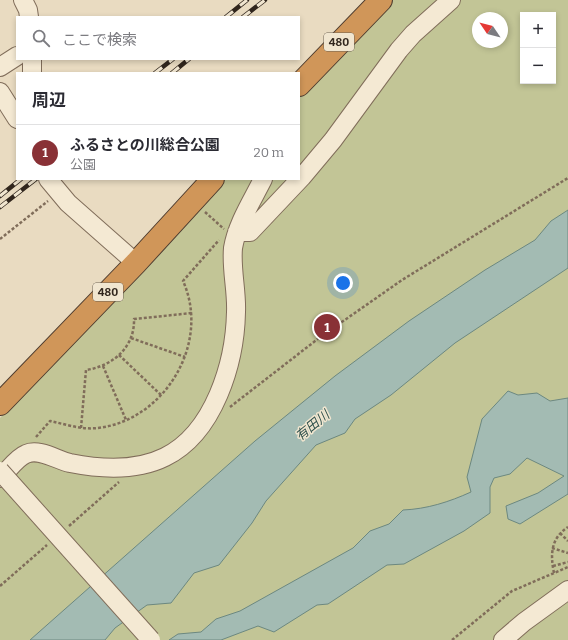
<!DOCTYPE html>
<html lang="ja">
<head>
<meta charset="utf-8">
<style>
	body { margin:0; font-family:Bitter,"Noto Sans JP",serif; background:#f7f7f7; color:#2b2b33 }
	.controls { position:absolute; right:12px; top:12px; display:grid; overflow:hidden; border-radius:0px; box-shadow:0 2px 6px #0003 }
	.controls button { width:36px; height:36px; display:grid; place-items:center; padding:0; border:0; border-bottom:1px solid #e1e1e2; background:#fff; color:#2b2b33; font:20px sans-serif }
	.compass { position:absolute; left:472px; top:12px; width:36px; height:36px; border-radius:50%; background:#fff; box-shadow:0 2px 6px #0003; rotate:305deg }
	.you { position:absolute; left:343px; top:283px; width:14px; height:14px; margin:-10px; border:3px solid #fff; border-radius:50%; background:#1a73e8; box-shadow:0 0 0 6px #1a73e833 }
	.badge { display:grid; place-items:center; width:26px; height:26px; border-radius:50%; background:#893136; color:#fff; font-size:13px; font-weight:700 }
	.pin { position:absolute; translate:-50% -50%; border:2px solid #fff; box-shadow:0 1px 4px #0006 }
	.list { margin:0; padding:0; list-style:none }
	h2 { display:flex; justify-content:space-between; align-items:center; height:52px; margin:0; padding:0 16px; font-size:17px }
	h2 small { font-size:13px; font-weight:400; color:#7c7c81 }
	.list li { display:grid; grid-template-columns:26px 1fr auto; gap:12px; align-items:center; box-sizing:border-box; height:56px; padding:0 16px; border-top:1px solid #e1e1e2 }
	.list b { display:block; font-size:15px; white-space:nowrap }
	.list p { margin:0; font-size:13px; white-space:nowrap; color:#7c7c81 }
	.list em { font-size:13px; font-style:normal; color:#7c7c81 }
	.icon { flex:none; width:22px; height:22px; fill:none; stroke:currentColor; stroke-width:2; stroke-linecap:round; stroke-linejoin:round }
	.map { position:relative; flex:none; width:568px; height:640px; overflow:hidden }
	.search { position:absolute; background:#fff; box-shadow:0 2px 6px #0003; left:16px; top:16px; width:284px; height:44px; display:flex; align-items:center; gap:10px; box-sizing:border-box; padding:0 14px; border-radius:0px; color:#7c7c81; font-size:15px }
	.panel { position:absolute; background:#fff; box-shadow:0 2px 6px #0003; left:16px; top:72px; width:284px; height:108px; border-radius:0px }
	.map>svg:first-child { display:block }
	.green { fill:#c2c596; fill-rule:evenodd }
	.water { fill:#a3bbb3; stroke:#6c8880 }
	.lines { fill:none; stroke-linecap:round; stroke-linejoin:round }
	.minor-casing { stroke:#806d5a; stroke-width:20 }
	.highway-casing { stroke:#4e3c2f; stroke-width:24 }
	.path { stroke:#806d5a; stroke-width:2.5; stroke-dasharray:3 2; stroke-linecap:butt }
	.minor { stroke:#f4e9d3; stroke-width:18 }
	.highway { stroke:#d09659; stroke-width:22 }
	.rail-casing { stroke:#31261d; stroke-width:4.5 }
	.rail { stroke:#f1e6d0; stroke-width:3; stroke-dasharray:9; stroke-linecap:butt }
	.minor-bridge-casing { stroke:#806d5a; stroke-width:20; stroke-linecap:butt }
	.minor-bridge { stroke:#f4e9d3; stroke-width:18 }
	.labels { text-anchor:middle; stroke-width:3; stroke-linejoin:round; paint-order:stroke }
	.shield { fill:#f1e6d0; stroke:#6b6053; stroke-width:1 }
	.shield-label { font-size:11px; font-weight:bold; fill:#31261d }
	.water-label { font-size:13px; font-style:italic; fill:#2e504c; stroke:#f1e6d0 }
</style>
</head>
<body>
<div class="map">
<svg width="568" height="640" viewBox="0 0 568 640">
	<rect width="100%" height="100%" fill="#e9dbc1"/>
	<path class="green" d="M390 0H568V640H0V418L222 179H299V94ZM523 15H553V81H523ZM478 18H502V42H478Z"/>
	<path class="water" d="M568 210V268L455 343 391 395 355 419 345 433 316 445 266 501 252 523 219 565 194 573 171 603 147 605 115 628 105 640H30L255 441 335 376 409 321 485 270 535 240 551 221Z
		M508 391 518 395 537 393 550 401 568 398V494L520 524 508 519 506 506 538 493 564 476 527 458 510 474 494 478 490 487V513L464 531 404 564 387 565 328 604 317 605 274 632 258 626 221 640H169L178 634 201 632 216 619 240 611 292 582 353 548 370 531 389 524 403 510C427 509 449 502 471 492L467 477 482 419Z"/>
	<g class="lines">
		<defs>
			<path id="minor" d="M23 0 28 10 29 17
				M32 59V73
				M0 67 17 56
				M0 92 17 119
				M48 179 68 203 136 263
				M237 232H250L302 177 333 140 399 50 413 34 451 0
				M0 478C8 471 16 458 26 454 39 448 57 460 70 463 100 469 137 471 165 457 214 433 235 363 236 312 237 291 231 269 233 248 237 224 252 201 263 179
				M503 640 524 622 568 590"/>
			<path id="highway" d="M299 85 381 0
				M0 404 136 263 213 179"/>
		</defs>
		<use href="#minor" class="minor-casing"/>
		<use href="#highway" class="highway-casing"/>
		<path class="path" d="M205 212 224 229
			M0 239 48 201
			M131 338 185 357
			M119 355 161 395
			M103 366 126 420
			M230 407 319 338 402 280 568 178
			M81 428 86 370C113 366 135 347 134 319L192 313
			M36 437 50 421C65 424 81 430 98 428 165 420 211 343 183 281L219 240
			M69 526 119 482
			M560 533 568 541
			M552 548 568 553
			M553 566 568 562
			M554 573C550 554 551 538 568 527
			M0 586 47 545
			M452 640 512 591 568 567"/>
		<use href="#minor" class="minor"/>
		<use href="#highway" class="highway"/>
		<defs>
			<path id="rail" d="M226 17 247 0
				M243 17 265 0
				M155 73 173 59
				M172 73 189 59
				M0 196 21 179
				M0 207 36 179"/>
		</defs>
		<use href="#rail" class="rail-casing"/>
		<use href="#rail" class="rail"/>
		<defs>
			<path id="minor-bridge" d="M0 471 151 640"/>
		</defs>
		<use href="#minor-bridge" class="minor-bridge-casing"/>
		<use href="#minor-bridge" class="minor-bridge"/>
	</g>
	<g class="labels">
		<g class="shield">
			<rect x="324" y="33" width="30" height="18" rx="3"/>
			<rect x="93" y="283" width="30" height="18" rx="3"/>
		</g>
		<g class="shield-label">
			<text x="339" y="46">480</text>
			<text x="108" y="296">480</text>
		</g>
		<g class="water-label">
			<text transform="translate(312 425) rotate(-39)" y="5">有田川</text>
		</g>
	</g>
</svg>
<div class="controls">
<button>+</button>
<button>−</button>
</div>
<svg class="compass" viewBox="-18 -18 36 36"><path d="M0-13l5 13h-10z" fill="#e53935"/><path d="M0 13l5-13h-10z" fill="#7c7c81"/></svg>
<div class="you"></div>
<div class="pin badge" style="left:327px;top:327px">1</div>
<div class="search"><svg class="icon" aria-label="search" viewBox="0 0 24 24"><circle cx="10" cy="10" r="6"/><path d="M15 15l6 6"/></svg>ここで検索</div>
<section class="panel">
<h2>周辺<small></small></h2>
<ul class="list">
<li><span class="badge">1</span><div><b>ふるさとの川総合公園</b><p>公園</p></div><em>20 m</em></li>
</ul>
</section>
</div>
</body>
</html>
